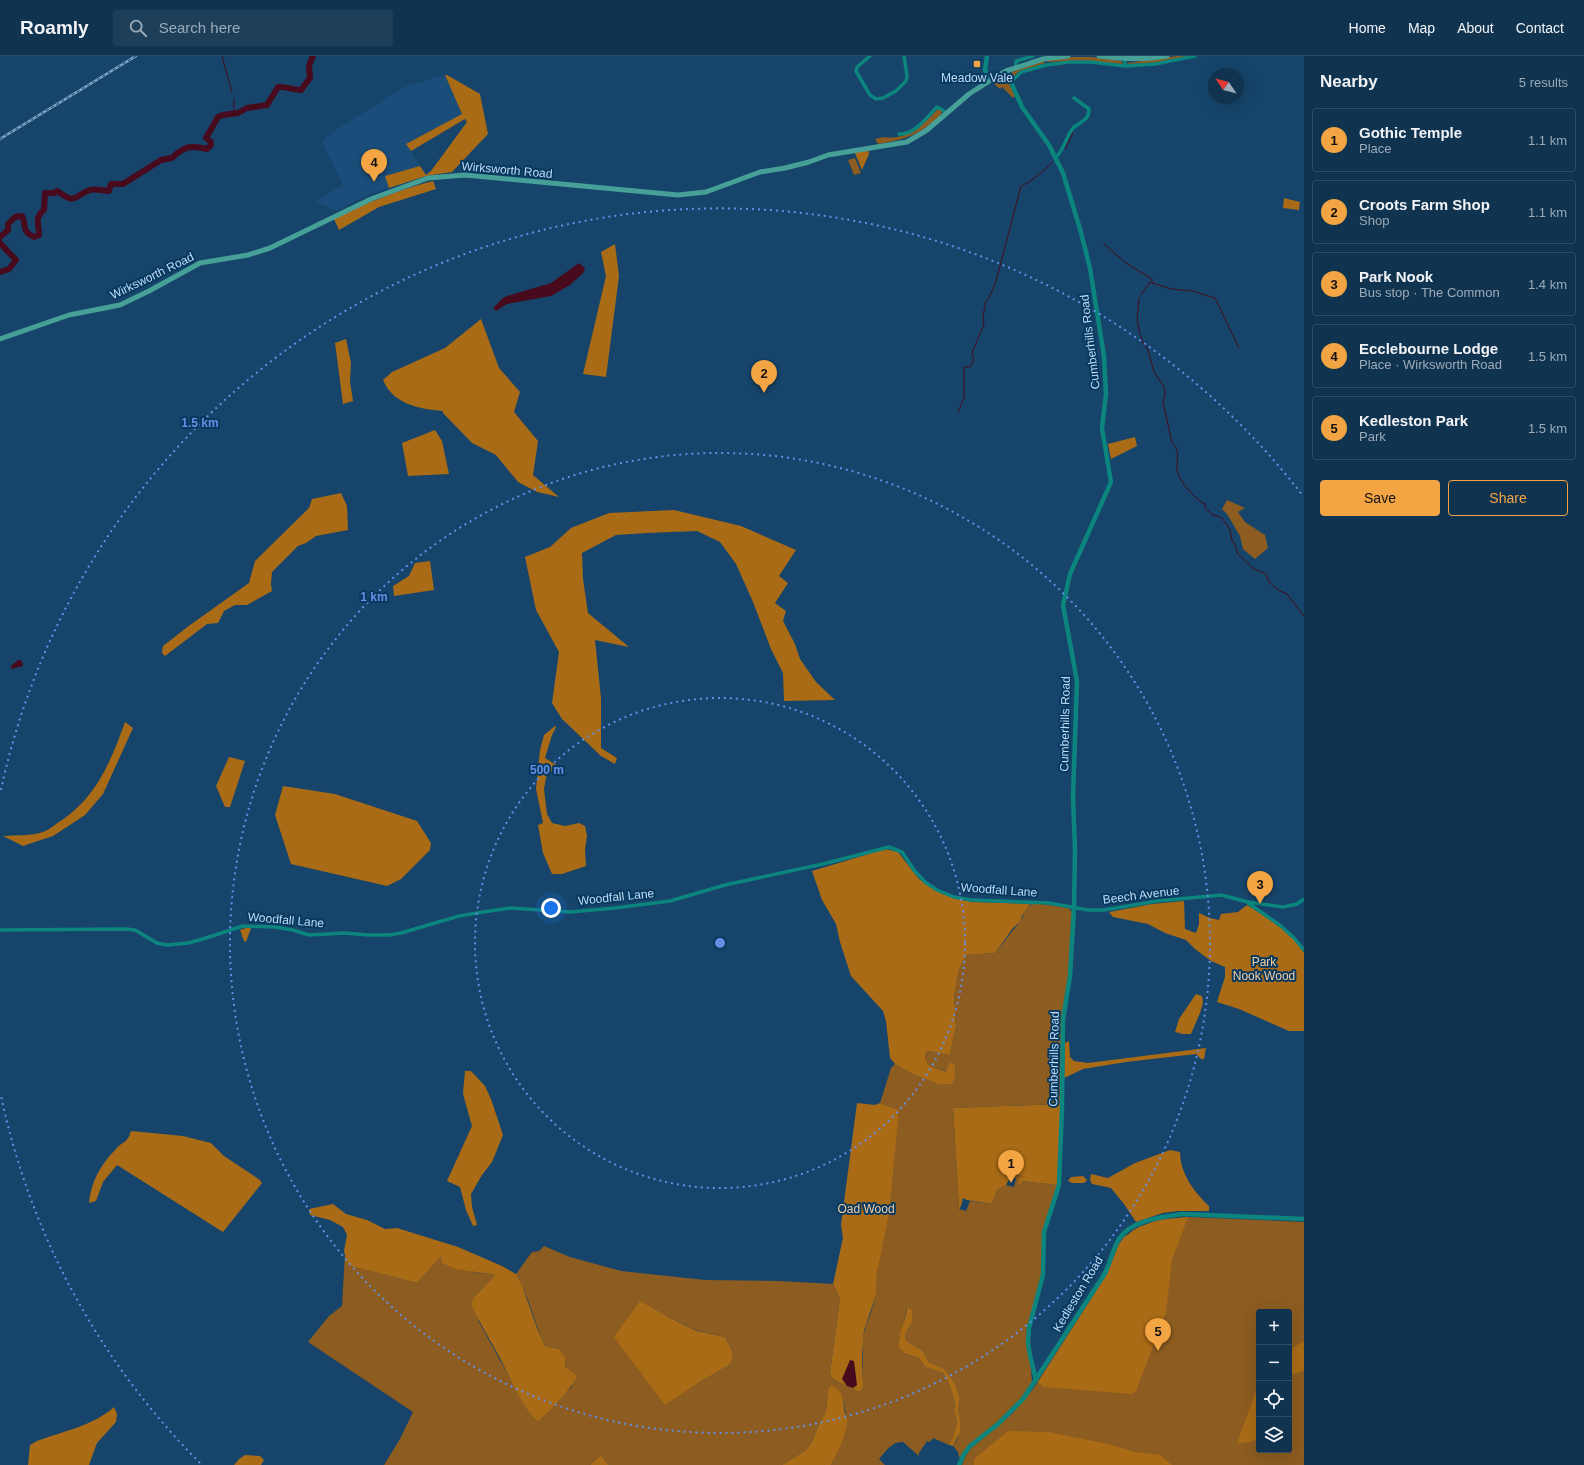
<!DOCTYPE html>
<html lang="en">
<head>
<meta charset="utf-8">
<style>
	body { margin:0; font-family:Arial,sans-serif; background:#1e3f5a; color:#f1f3f6 }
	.controls { position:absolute; right:12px; bottom:12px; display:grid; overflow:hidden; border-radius:4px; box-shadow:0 4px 16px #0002 }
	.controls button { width:36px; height:36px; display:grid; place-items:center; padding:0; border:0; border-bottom:1px solid #304e67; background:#103350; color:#f1f3f6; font:20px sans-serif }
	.compass { position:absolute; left:1208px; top:12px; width:36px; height:36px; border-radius:50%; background:#103350; box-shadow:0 4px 16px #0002; rotate:305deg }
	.you { position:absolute; left:551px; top:852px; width:14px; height:14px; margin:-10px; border:3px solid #fff; border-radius:50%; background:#1a73e8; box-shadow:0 0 0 6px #1a73e833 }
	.badge { display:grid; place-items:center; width:26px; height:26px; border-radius:50%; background:#f3a443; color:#111; font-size:13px; font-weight:700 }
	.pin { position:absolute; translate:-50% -33px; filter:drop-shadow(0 1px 2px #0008) }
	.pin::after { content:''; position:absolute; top:21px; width:14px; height:12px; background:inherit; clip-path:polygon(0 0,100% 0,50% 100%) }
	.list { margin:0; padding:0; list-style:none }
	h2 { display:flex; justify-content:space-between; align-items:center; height:52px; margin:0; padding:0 16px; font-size:17px }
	h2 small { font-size:13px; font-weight:400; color:#9caab7 }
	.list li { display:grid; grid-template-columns:26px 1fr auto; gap:12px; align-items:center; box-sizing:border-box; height:64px; margin:0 8px 8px; padding:0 8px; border:1px solid #304e67; border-radius:4px }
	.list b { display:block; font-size:15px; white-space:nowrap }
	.list p { margin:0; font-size:13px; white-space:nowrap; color:#9caab7 }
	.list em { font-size:13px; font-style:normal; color:#9caab7 }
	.actions { display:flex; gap:8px; padding:12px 16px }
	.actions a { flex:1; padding:9px 0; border:1px solid #f3a443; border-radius:4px; text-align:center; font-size:14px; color:#f3a443 }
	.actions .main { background:#f3a443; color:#111 }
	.icon { flex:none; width:22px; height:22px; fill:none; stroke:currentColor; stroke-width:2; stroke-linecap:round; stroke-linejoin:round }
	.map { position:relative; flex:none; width:1304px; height:1409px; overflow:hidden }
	header { display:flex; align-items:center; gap:24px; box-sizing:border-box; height:56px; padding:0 20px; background:#103350; border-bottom:1px solid #304e67 }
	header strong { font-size:19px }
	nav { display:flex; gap:22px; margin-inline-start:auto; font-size:14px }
	.search { width:280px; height:36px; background:#1e3f5a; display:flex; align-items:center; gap:10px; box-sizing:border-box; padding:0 14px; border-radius:4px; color:#9caab7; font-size:15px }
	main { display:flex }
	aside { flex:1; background:#103350 }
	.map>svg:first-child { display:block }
	.built { fill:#1a4d79 }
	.green { fill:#8c5c20; fill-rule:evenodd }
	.forest { fill:#a96b16 }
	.water { fill:#470b1d }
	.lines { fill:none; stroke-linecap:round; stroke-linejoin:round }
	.stream { stroke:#470b1d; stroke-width:1 }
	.river { stroke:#470b1d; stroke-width:6 }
	.minor { stroke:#0c857e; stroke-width:3.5 }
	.tertiary { stroke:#0c857e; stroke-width:4.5 }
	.secondary { stroke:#47a098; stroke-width:5 }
	.rail-casing { stroke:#83a6c7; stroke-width:2.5 }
	.rail { stroke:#08395f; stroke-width:1; stroke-dasharray:3; stroke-linecap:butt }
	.ring { fill:none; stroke:#658ee7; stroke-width:2; stroke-dasharray:2 4 }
	.poi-dot { fill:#f3a443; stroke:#08395f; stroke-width:1.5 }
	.labels { text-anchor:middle; stroke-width:4; stroke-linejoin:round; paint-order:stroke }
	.poi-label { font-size:12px; fill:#bedcf9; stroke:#08395f }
	.street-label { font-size:12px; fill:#bedcf9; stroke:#08395f }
	.park-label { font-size:12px; fill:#f6cda3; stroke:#08395f }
	.centre { fill:#658ee7; stroke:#08395f; stroke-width:2 }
	.ring-label { font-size:12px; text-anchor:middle; font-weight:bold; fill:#658ee7; stroke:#08395f; stroke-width:4; stroke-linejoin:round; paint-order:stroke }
</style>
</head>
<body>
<header>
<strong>Roamly</strong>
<div class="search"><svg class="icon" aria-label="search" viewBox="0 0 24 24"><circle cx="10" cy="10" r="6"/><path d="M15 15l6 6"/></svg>Search here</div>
<nav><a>Home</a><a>Map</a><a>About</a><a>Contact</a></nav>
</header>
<main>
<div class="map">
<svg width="1304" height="1409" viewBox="0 0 1304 1409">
	<rect width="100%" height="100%" fill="#16446a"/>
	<path class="built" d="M445 19 462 58 406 88 426 120 368 139 336 155 315 145 343 129 322 85 336 74 404 31Z"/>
	<path class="green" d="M1177 0H1190L1165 6 1128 8 1127 7Z
		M1070 1H1092L1121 5 1123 7 1122 8 1069 5 1047 6V4Z
		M1044 5 1045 7 1018 16 1014 20 1011 21 1010 19 1013 18 1011 16Z
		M1006 21 1015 40 1013 42 1002 31 1000 33 993 27Z
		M938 53 942 55C941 61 937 63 932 67 916 80 899 85 878 88L875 83C887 79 887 83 897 81 915 78 926 65 938 53Z
		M855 102 861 117 854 119 848 104Z
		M1227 444 1245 452 1238 456 1245 466 1265 479 1268 492 1255 503 1243 493 1240 480 1227 458 1222 453Z
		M1034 847 1069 852 1072 856 1070 911 1064 945 1061 1048 953 1052 959 1153 966 1155 970 1145 992 1148 997 1134 1006 1129 1014 1131 1016 1122 1010 1121 1012 1118 1024 1120 1021 1128 1022 1125 1057 1129 1048 1162 1040 1227 1028 1273 1032 1327 1031 1331 1011 1355 970 1389 960 1403 958 1396 953 1390 957 1384 961 1367 958 1354 960 1342 955 1327 945 1313 929 1306 923 1295 906 1285 905 1278 912 1267V1253L907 1251 902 1275 899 1283 906 1298 919 1302 925 1311 943 1317 949 1328 955 1347 954 1355 957 1366 952 1385 949 1389 933 1382 930 1386 927 1385 919 1397V1400L903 1386C892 1385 886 1395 879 1403L885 1409H831C836 1400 848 1371 847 1361 846 1356 844 1353 844 1346L828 1334 826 1355 819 1368 813 1384 806 1394 782 1409H609L601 1399 590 1409H384L400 1383 413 1356 308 1286 329 1260 342 1250 345 1197 372 1215 417 1227 441 1199 474 1216 495 1219 475 1240 479 1266 523 1346 554 1351 572 1330 559 1293 545 1290C534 1266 529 1240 516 1218L532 1196 539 1195 544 1190 570 1201 621 1215 705 1224 780 1225 833 1228 840 1243 830 1317 833 1323 857 1335H861C865 1316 861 1296 864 1277 865 1269 870 1261 872 1253 876 1241 876 1229 877 1217L899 1054 880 1047 891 1012 895 1008 912 1018 937 1028 955 1009 950 1007 947 1016 928 1009 925 1002 927 995 950 999 956 970 954 941 959 913 966 899 995 897C1003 887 1011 876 1019 867 1024 861 1025 850 1034 847ZM666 1260 698 1275 725 1281 733 1297 731 1308 698 1327Z
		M1188 1161 1304 1166V1409H962L965 1401 970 1393 1012 1358 1033 1333 1107 1218 1119 1188 1133 1174 1139 1171 1162 1163ZM1259 1256H1289V1394H1259Z"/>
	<path class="forest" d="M445 19H447L480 38 488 78 452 116 426 120 389 132 385 120 420 110 426 119 431 115 467 66 465 63 411 95 406 88 462 58Z
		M868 93 869 98 862 114 854 95Z
		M433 125 436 133 379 151 339 174 334 163C366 147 398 134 433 125Z
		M1284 142 1300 146 1299 154 1283 152Z
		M615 188 619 220 606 321 583 318 606 220 601 196Z
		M481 263 499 312 520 336 514 356 538 385 533 419 559 441 537 436 518 426 496 399 472 387 443 357V355C419 353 393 348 383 324L392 316 445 292Z
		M346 283 351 307 350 326 353 345 343 348 335 287Z
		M435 374 442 385 449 418 408 420 402 387Z
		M1135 381 1137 390 1111 403 1108 388Z
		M341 437 347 450 348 474 316 480 306 487 298 490 272 516 271 528 272 535 247 549H235L224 555 218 567 207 568 165 600 162 597 163 590 190 569 249 527 255 505 309 452 312 443Z
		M674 454 741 470 796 494 779 520 788 527 775 547 786 555 783 565 795 588 800 603 816 626 835 644 784 645 783 617 771 593 753 546 736 508 720 486 697 475 647 477 616 479 582 497 583 523 588 557 629 591 595 584 601 642V692L617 702 615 708 601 700 562 663 552 647 559 596 536 554 525 501 550 491 571 472 609 457Z
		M430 505 434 534 394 540 393 530 409 520 415 507Z
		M125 666 133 672 103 738 85 759 53 780 23 790 3 780C15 779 32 780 43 776 47 775 52 771 56 768 95 744 110 708 125 666Z
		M555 670 556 671 552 679 545 702 566 715H554L547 717 544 733 547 758 552 767 565 770 579 767 585 770 587 780 585 793 586 810 562 818H552L543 797 538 769 543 767 536 733 540 694 544 679Z
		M229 701 245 705 230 751H225L216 730Z
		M283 730 335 738 417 765 431 787 430 794 401 823 387 830 291 808 275 759Z
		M885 793 898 796 919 823 935 834 953 842 972 846 1030 848 1022 860 1020 866 1013 872 995 897 966 899 959 913 954 941 956 970 950 999 927 995 925 1001 928 1009 946 1016 950 1006 955 1009V1021L952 1028H937L912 1018 895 1008 890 1002 886 965 883 955 851 920 840 886 836 868 822 844 812 815Z
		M1184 845 1185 873 1196 877 1199 868V857L1210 862 1219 864 1221 858 1238 856 1247 849 1280 870 1294 882 1304 897V975H1289L1239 953 1217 946 1225 921V911L1211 905 1195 893 1186 884 1165 877 1148 868 1113 861 1109 856 1152 848Z
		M249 871 251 872 246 886 244 885 240 874Z
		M1196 938 1202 940 1203 947 1200 957 1191 978H1183L1175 976 1179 963Z
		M1069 985 1070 1001 1074 1005 1088 1007 1206 992 1204 1003H1201L1196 998 1126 1006 1083 1013 1064 1022 1065 987Z
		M465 1015H471L485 1030 491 1043 503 1079 492 1106 482 1119 471 1138 472 1151 477 1169 473 1170 466 1154 460 1131 447 1125 472 1070 463 1038Z
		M857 1047 875 1049 880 1047 899 1054 889 1157 877 1217 876 1237 873 1248 864 1274 862 1300 863 1330 861 1335H857L833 1323 830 1317 840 1243 833 1228 843 1182 841 1169Z
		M1061 1048 1057 1129 1022 1125 1021 1129 1018 1127 1020 1121 1022 1122 1023 1120 1012 1118 1006 1129 997 1134 992 1148 967 1144 963 1142 961 1150 959 1153 953 1052Z
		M131 1075 183 1080 211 1087 224 1100 260 1124 262 1127 223 1176 117 1109 103 1126 96 1145 89 1147C91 1125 101 1108 116 1093 124 1084 127 1088 131 1075Z
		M1170 1094 1180 1096C1180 1117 1194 1136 1209 1150V1155H1178L1163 1157 1136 1166 1124 1148 1111 1132 1092 1128 1090 1124 1091 1118 1108 1122 1135 1107Z
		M1083 1120 1087 1124 1084 1127H1072L1068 1125 1071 1121Z
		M333 1148 346 1158 367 1164 385 1173 397 1172 458 1191 502 1210 516 1218 522 1229 537 1272 545 1290 559 1293 565 1302V1311L577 1320C568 1338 553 1352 538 1365 524 1355 509 1320 501 1304 491 1285 480 1268 471 1248L475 1240 495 1219 456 1213 442 1207 441 1200 417 1227 348 1209 344 1195 347 1179 343 1171 330 1164 310 1159 309 1153Z
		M1188 1161 1172 1204 1166 1257 1136 1335 1132 1338 1043 1331 1038 1326 1107 1218 1119 1188 1124 1181 1139 1171 1155 1165Z
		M640 1245 666 1260 697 1275 725 1281 733 1297 731 1308 698 1327 665 1349 614 1281Z
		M907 1251 912 1253V1267L905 1278 906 1285 923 1295 929 1306 945 1313 955 1327 960 1342 958 1354 961 1366 960 1376 953 1390 949 1389 952 1384 957 1366 954 1355 955 1347 949 1328 943 1317 925 1311 919 1302 906 1298 899 1291C898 1277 906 1265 907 1251Z
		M1304 1285V1314L1289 1320V1294Z
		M1259 1327V1351L1257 1358 1259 1362V1380L1252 1386 1237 1387Z
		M831 1329C842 1334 843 1341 844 1352 844 1356 846 1358 847 1361 849 1373 837 1398 831 1409H782L806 1394 813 1384 819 1368 826 1355 828 1334Z
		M114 1351 117 1358 116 1366 97 1387 89 1409H28L30 1389 37 1385C63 1375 93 1370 114 1351Z
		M1008 1375 1048 1376 1108 1388 1135 1396 1160 1399 1172 1409H974V1403Z
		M245 1399 260 1400 264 1404 261 1409H234L239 1403Z
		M601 1399 609 1409H590Z"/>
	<path class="water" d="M579 207 585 212 584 216 570 229 551 240 507 248 496 255 493 252 504 241 551 227Z
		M18 604H21L23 608V610L11 613V610Z
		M850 1304 854 1305 857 1329 853 1332 847 1330 842 1323Z"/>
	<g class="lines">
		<path class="stream" d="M222 0 232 36
			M234 43V55L238 57
			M1065 93 1073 77
			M1104 188 1126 207 1152 223V227L1172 233 1192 235 1215 242 1239 292
			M1141 239 1150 226 1151 227
			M1139 242 1137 264 1140 278
			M1141 280 1143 287 1148 294 1154 316 1164 331 1165 338 1163 346 1172 387C1181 393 1176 405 1177 414 1179 425 1195 444 1205 448V452L1213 459 1220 461 1225 466 1230 474 1232 484 1235 489 1238 498 1254 513 1266 518 1269 526 1280 535 1287 538 1304 560
			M958 356 964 342V311H970C974 306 974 303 972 297L984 268 983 260 986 245 990 240 996 225 1021 130C1028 128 1048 112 1052 106"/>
		<path class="river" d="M0 181 8 174V168L15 161 22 160C27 170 21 175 34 181L39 179C39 168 34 161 44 154L45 137H54L57 135C77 149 72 141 90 134 95 132 104 135 109 135L111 128H123L161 104 172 102C184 90 191 89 207 93L211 89V86L206 82 218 61 223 59 238 57 247 52 267 49 278 31C286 30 293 34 301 34L310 22 309 10 313 0
			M0 187 16 204 9 213 0 216"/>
		<path class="minor" d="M870 0 857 11 856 15 870 39 876 43 883 42 896 35 906 25 907 20 904 0
			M1125 10 1155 8 1195 0
			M1016 11V5L1033 0
			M1011 26 1021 16 1046 9 1069 6H1091L1125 10V3
			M899 78C915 79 927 61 937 51L943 54 946 58
			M1056 101C1065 93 1066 79 1074 71 1082 65 1089 64 1089 53L1074 42
			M1248 847 1281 870 1294 882 1304 894
			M0 874 126 873 135 874 157 887 167 889 188 887 206 882 243 870 275 871 293 874 309 879 345 877 368 879H389L401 877 459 860 496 854 511 852 570 856 615 852 670 845 725 829 823 808 889 791 902 796 914 814 925 826 937 834 954 841 971 844 1049 847 1088 854H1104L1157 845 1221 839 1248 846 1283 851 1297 848 1304 843"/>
		<path class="tertiary" d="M987 0 985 14 991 24
			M1006 15 1022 51 1049 89 1063 117 1080 173 1090 212 1104 300 1106 338 1102 372 1111 426 1070 518 1063 549 1077 625 1073 741 1075 793 1074 852 1070 920 1063 964 1062 1051 1059 1129 1044 1176 1043 1219 1029 1272 1028 1287 1030 1299 1036 1324
			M959 1409 964 1398 970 1390 998 1368 1023 1343 1098 1228C1101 1224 1104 1219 1106 1215 1111 1204 1113 1193 1119 1183 1131 1164 1162 1161 1182 1158L1304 1163"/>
		<path class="secondary" d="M1099 0C1122 3 1144 4 1167 0
			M0 283 69 259 120 249 149 235 200 207 248 199 270 192 371 143 428 122 465 119 678 139 706 136 760 116 785 112 809 106 828 99 907 86 927 74 969 38 991 24 1006 15 1043 3 1068 0"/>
		<defs>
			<path id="rail" d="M0 83 136 0"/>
		</defs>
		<use href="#rail" class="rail-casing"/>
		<use href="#rail" class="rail"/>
	</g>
	<g class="ring">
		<circle cx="720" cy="887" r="245"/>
		<circle cx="720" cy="887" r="490"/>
		<path d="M200 1407A735 735 0 0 1 1 1040M1 734A735 735 0 0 1 1303 440"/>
	</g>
	<rect class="poi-dot" x="973" y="4" width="8" height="8" rx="2"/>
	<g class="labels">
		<g class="poi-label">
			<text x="977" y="26">Meadow Vale</text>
		</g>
		<g class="street-label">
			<text transform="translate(507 114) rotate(5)" y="4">Wirksworth Road</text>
			<text transform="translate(152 220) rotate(-26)" y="4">Wirksworth Road</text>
			<text transform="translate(1090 286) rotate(-97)" y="4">Cumberhills Road</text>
			<text transform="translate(1065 668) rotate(-89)" y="4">Cumberhills Road</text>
			<text transform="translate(999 834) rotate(4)" y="4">Woodfall Lane</text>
			<text transform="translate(1141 839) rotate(-7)" y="4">Beech Avenue</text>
			<text transform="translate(616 841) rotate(-6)" y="4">Woodfall Lane</text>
			<text transform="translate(286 864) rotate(5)" y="4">Woodfall Lane</text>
			<text transform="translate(1054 1003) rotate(-89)" y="4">Cumberhills Road</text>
			<text transform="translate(1078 1238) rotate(-59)" y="4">Kedleston Road</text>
		</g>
		<g class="park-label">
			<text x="1264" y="910">Park<tspan x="1264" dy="14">Nook Wood</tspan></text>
			<text x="866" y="1157">Oad Wood</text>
		</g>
	</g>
	<circle cx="720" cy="887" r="6" class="centre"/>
	<g class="ring-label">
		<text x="200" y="371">1.5 km</text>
		<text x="374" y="545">1 km</text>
		<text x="547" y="718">500 m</text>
	</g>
</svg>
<div class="controls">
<button>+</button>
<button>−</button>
<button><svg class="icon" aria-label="locate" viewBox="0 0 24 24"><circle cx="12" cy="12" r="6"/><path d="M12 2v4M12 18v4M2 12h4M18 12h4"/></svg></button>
<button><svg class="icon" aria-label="layers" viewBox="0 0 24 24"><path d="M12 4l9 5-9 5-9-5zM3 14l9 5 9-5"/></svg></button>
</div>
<svg class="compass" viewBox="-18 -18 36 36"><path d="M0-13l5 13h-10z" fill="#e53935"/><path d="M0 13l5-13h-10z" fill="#9caab7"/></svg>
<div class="you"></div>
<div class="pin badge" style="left:1011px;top:1127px">1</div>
<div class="pin badge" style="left:764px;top:337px">2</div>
<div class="pin badge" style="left:1260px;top:848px">3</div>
<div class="pin badge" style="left:374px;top:126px">4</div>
<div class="pin badge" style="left:1158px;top:1295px">5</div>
</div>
<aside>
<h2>Nearby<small>5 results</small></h2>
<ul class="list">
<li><span class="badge">1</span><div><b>Gothic Temple</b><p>Place</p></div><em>1.1 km</em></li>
<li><span class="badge">2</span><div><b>Croots Farm Shop</b><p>Shop</p></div><em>1.1 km</em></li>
<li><span class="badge">3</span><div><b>Park Nook</b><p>Bus stop · The Common</p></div><em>1.4 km</em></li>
<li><span class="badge">4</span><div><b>Ecclebourne Lodge</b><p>Place · Wirksworth Road</p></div><em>1.5 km</em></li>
<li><span class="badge">5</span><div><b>Kedleston Park</b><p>Park</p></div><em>1.5 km</em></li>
</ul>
<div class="actions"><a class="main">Save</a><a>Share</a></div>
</aside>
</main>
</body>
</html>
